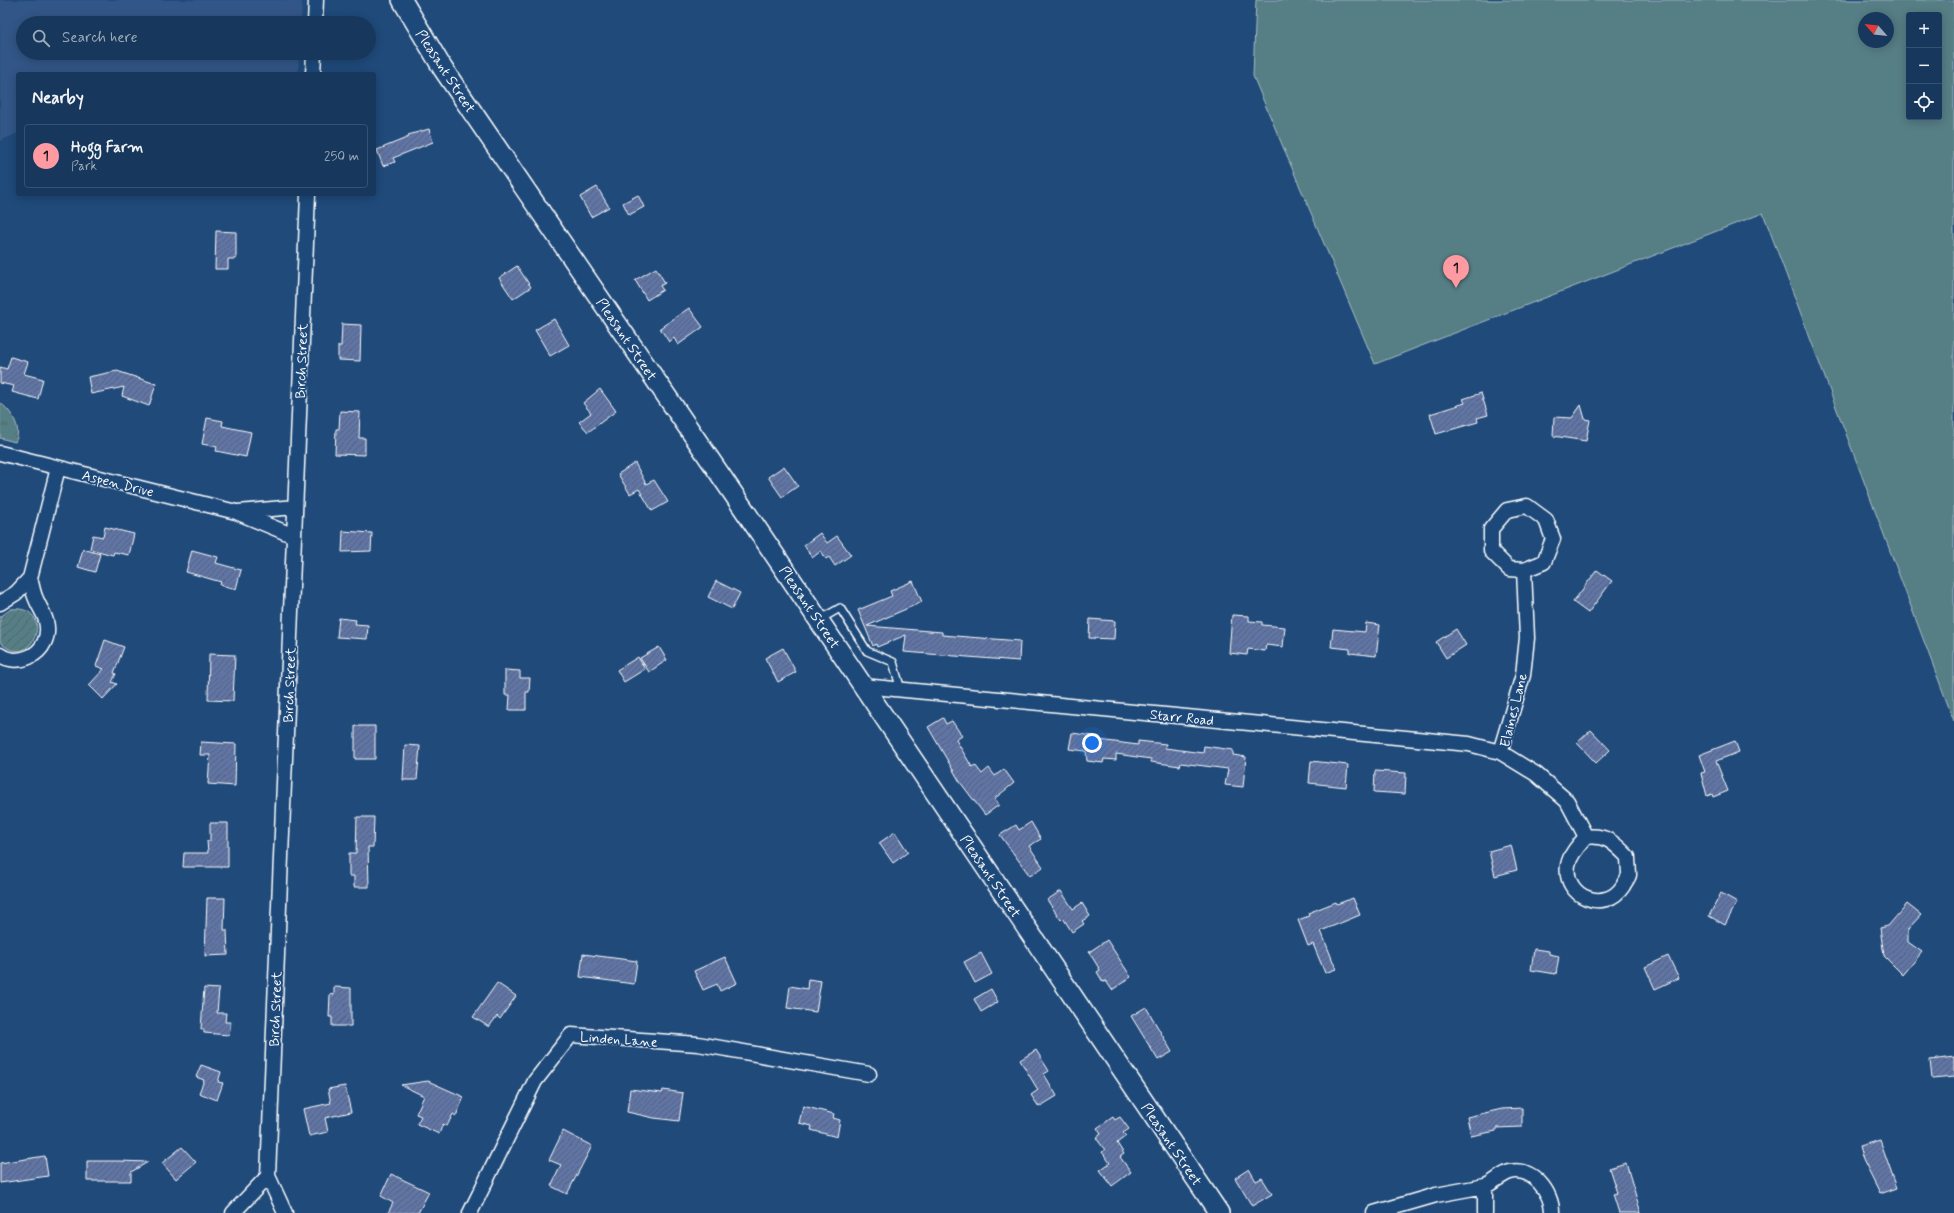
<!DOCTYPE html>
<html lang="en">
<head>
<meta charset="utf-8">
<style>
	body { margin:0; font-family:Mynerve,sans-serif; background:#244365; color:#f1f3f6 }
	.controls { position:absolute; right:12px; top:12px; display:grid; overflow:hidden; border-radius:4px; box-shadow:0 2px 10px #0003 }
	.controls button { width:36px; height:36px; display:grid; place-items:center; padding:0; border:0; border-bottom:1px solid #365272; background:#17385c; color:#f1f3f6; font:20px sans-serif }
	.compass { position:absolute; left:1858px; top:12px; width:36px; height:36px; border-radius:50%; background:#17385c; box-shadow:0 2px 10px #0003; rotate:298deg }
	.you { position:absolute; left:1092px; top:743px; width:14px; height:14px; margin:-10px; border:3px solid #fff; border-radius:50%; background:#1a73e8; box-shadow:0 0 0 6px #1a73e833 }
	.badge { display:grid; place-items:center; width:26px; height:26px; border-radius:50%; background:#ff9aa2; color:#111; font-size:13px; font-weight:700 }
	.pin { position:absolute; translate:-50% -33px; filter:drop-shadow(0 1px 2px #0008) }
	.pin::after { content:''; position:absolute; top:21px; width:14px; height:12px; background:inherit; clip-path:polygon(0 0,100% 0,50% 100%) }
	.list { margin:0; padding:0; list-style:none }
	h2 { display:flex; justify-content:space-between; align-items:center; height:52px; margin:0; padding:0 16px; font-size:17px }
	h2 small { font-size:13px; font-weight:400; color:#9eacbb }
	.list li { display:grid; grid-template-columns:26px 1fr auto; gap:12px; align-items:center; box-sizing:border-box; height:64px; margin:0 8px 8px; padding:0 8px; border:1px solid #365272; border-radius:4px }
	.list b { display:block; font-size:15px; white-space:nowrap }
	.list p { margin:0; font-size:13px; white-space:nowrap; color:#9eacbb }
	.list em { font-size:13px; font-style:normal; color:#9eacbb }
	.icon { flex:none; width:22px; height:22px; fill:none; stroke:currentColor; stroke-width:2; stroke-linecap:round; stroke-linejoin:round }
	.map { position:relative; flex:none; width:1954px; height:1213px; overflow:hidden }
	.search { position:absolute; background:#17385c; box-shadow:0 2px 10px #0003; left:16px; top:16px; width:360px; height:44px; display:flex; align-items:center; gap:10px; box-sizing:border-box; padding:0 14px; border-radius:22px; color:#9eacbb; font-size:15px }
	.panel { position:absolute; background:#17385c; box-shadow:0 2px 10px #0003; left:16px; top:72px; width:360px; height:124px; border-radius:4px }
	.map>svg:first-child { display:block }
	.built { fill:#335787 }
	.grass { fill:url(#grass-tufts); stroke:#aabec2 }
	.park { fill:#567e85; stroke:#aabec2; fill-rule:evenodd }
	.garden { fill:url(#garden-furrows); stroke:#aabec2 }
	.building { fill:url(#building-hatch); stroke:#fff }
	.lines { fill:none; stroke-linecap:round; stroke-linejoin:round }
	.service-casing { stroke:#fff; stroke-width:10 }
	.minor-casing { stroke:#fff; stroke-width:17 }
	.secondary-casing { stroke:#fff; stroke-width:22 }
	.service { stroke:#1f4a7a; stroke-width:7 }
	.minor { stroke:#1f4a7a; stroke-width:14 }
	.secondary { stroke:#1f4a7a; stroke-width:19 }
	.labels { text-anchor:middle; stroke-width:3.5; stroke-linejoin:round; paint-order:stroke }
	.street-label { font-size:14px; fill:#fff; stroke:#1f4a7a }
</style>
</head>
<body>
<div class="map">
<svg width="1954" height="1213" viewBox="0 0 1954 1213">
	<defs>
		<pattern id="grass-tufts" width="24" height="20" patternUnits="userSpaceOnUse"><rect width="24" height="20" fill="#567e85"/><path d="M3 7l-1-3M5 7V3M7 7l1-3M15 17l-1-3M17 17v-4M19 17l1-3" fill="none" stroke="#516568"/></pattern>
		<pattern id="garden-furrows" width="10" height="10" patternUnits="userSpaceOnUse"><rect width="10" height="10" fill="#567e85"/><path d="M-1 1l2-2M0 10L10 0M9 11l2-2" fill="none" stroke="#516568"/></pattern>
		<pattern id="building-hatch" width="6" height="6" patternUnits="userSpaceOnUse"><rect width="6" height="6" fill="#6175a5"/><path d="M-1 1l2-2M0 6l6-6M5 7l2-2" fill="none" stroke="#566078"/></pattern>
	</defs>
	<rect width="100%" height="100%" fill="#1f4a7a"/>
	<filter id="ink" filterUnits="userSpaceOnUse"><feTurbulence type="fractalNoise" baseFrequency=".025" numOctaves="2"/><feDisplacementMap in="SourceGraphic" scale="8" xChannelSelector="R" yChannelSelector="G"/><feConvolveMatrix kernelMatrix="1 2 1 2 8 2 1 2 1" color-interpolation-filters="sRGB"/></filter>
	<g filter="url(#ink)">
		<path class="built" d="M0 0H302L301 23H23V53H299L298 74H18V133L0 141Z"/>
		<path class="grass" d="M0 403C11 410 23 429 15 442L0 438Z"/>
		<path class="park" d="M1256 0H1954V721L1763 213 1375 364 1253 76ZM1909 15H1939V117H1909ZM1864 18H1888V42H1864Z"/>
		<path class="garden" d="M11 609C58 604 32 675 0 642V617Z"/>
		<path class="building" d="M429 129 433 142 393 158 395 162 383 166 377 150 409 137 408 135Z
			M597 187 609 207 591 217 580 197Z
			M638 195 644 207 629 215 623 203Z
			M216 231 236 232V259H228V269H215Z
			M517 266 531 287 513 299 499 278Z
			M656 268 665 283 660 286 663 290 647 300 635 280Z
			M689 308 703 327 678 345 674 338 669 342 660 328Z
			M554 319 569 345 550 356 535 330Z
			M342 324 361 325 360 361 338 360V346H341Z
			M11 357 28 362 24 374 43 379 38 399 12 392 14 386 0 383V367L7 369Z
			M117 371 156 384 149 406 122 396 124 387 91 394 88 377Z
			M600 389 616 411 588 432 579 422 591 413 583 403Z
			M1481 393 1488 415 1477 418 1478 422 1436 434 1430 414 1465 403 1463 399Z
			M1581 405 1585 419 1590 420 1586 441 1553 436 1554 417 1572 418Z
			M340 411 360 412 359 438H365V455L335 454 336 429H339Z
			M207 418 223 421 222 426 251 432 246 457 216 451 217 447 202 444Z
			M635 463 646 484 654 480 668 502 652 511 639 489 630 494 618 474Z
			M784 466 798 486 782 497 768 477Z
			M105 527 134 534 129 555 114 552 113 555 90 549 93 535 103 537Z
			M343 531 372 533 371 551 342 552Z
			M820 533 827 543 837 536 851 555 835 566 829 557 826 559 821 551 812 558 804 545Z
			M83 549 100 554 95 572 78 567Z
			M192 550 218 557 216 563 241 570 236 589 220 585 221 582 186 572Z
			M1597 570 1612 581 1588 613 1573 602Z
			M716 581 740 593 732 609 708 597Z
			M913 581 922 602 867 626 942 632V635L1020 641 1019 661 904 652 906 635 877 647 876 644 873 646 858 610 892 596 890 591Z
			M1232 615 1249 616V621L1262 622V625L1285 627 1283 647 1266 645 1265 651 1248 649 1247 655 1229 653Z
			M339 618 356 620 355 624 368 625 367 639 337 637Z
			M1090 619 1115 621 1114 639 1089 638Z
			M1366 623 1380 625 1376 656 1350 653V649L1331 647 1333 629 1365 632Z
			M1456 629 1466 645 1446 658 1436 642Z
			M105 640 124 647 114 673 116 674 112 682 117 684 103 699 89 685 104 669 96 666Z
			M659 647 667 660 649 672 640 658Z
			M783 648 796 672 778 682 765 658Z
			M209 654 235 655 233 701 208 700Z
			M638 657 645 669 624 682 617 670Z
			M505 670 520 671V678H530L529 692H526V710H509L510 695H505Z
			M943 718 946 724 952 721 962 736 956 740 972 767 975 765 982 774 989 768 995 776 1004 769 1014 783 994 799 999 805 985 815 960 782 928 727Z
			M355 726H375V759H355Z
			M1591 730 1610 750 1596 763 1577 743Z
			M1072 733 1100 737 1099 740 1138 745V741L1166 744 1165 748 1203 753 1204 746 1233 750V755L1246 757 1243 787 1225 785 1228 769 1181 763 1180 766 1151 762V759L1116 754V760L1104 759 1103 763 1087 761 1086 751 1069 749Z
			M1735 741 1739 752 1716 761 1728 791 1713 797 1712 794 1707 796 1701 773 1705 772 1699 755Z
			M201 742 236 744 235 786 208 784 210 755H200Z
			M405 745 420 746 417 780H403Z
			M1311 761 1348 765 1346 787 1309 783Z
			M1375 771 1406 773 1405 794 1374 792Z
			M357 817H374L373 847H368L369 887H354V876H349V853H356Z
			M1031 822 1041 839 1029 846 1043 867 1030 876 1000 835 1016 825 1019 830Z
			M210 823H228V867H183L184 853H208L207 841H210Z
			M895 832 908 852 893 863 879 843Z
			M1511 845 1517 870 1495 876 1489 851Z
			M1061 891 1073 909 1082 903 1090 916 1082 921 1084 924 1072 932 1063 918 1061 920 1047 900Z
			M1721 893 1737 902 1725 925 1709 916Z
			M207 898H225L224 930H227L228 955 205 956Z
			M1353 898 1360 915 1321 931 1336 969 1325 973 1313 944 1308 946 1298 920 1309 916 1308 913 1336 902 1337 904Z
			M1907 904 1921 915 1908 929V942L1922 952 1903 975 1884 956 1880 928 1888 926Z
			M1107 940 1131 977 1112 990 1106 981 1103 982 1097 972 1100 970 1089 952Z
			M1534 949 1549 951V954L1559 956 1556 974 1531 970Z
			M981 953 992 974 975 983 964 962Z
			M583 954 637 961 634 984 580 977Z
			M1668 956 1679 978 1655 989 1645 967Z
			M725 957 737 983 720 991 717 984 703 990 694 971Z
			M808 979 821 981 816 1012 787 1008 790 986 807 989Z
			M497 983 516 996 500 1019 497 1016 489 1027 473 1017Z
			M334 987 351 988V1026H332V1017H329L330 994 334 995Z
			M204 988 219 989 217 1013H226L225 1022H231L229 1035 204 1033V1029H201Z
			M991 989 998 1002 981 1012 974 999Z
			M1146 1007 1172 1052 1158 1060 1131 1016Z
			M1036 1050 1049 1071 1044 1074 1057 1096 1039 1107 1031 1095 1038 1090 1020 1060Z
			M1954 1057V1077L1932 1079 1930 1060Z
			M201 1065 221 1072 218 1082 223 1083 217 1100 199 1093 204 1080 196 1077Z
			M428 1081 464 1097 456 1116 453 1114 447 1126 443 1124 439 1134 417 1124 421 1116 416 1114 424 1096 401 1085Z
			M345 1086 351 1112 325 1118 328 1132 309 1136 303 1109 331 1103 328 1089Z
			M630 1089 662 1093 663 1090 683 1093 679 1121 654 1118 627 1112Z
			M803 1106 834 1114 833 1118 840 1120 837 1137 811 1130 812 1126 799 1123Z
			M1522 1108V1127L1496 1128V1131L1471 1136 1467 1117 1502 1109Z
			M1113 1117 1115 1120 1120 1117 1129 1129 1123 1133 1126 1136 1117 1143 1124 1154 1120 1157 1131 1172 1112 1186 1100 1170 1110 1163 1102 1152 1105 1150 1096 1138 1101 1134 1097 1128Z
			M563 1131 592 1146 567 1194 551 1186 561 1165 549 1160Z
			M1880 1140 1897 1188 1880 1194 1863 1160 1859 1146Z
			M182 1147 196 1162 176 1179 162 1163Z
			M45 1156 48 1176 0 1183V1163Z
			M87 1161H119L148 1162 131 1172V1181H87Z
			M1626 1163 1641 1213H1619L1613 1194 1617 1193 1609 1168Z
			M1249 1169 1256 1181 1262 1178 1272 1194 1252 1206 1235 1178Z
			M391 1174 429 1192 418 1213H388L393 1203 381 1196Z"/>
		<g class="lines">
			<defs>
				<path id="service" d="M819 620 840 608 867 651 893 662 901 690"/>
				<path id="minor" d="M315 23 316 0
					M313 74 314 53
					M0 453 236 512 294 536
					M238 512 295 507
					M1524 570 1544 562 1553 539 1546 520 1527 506 1507 510 1491 529V551L1509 569 1524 570 1527 638 1523 675 1500 752 1536 774 1567 801 1586 837C1579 845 1570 854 1568 865 1563 897 1605 914 1623 886 1624 883 1628 879 1629 875 1629 870 1628 862 1628 857 1614 843 1606 834 1586 837
					M30 578 58 468
					M0 603 16 593 30 578C32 585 33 593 36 599 39 607 44 613 46 621 50 636 43 651 29 657 20 661 9 661 0 655
					M863 686 1469 744 1500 752
					M268 1176 285 1213
					M233 1213 268 1176 308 194
					M470 1213 535 1081 571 1035 698 1044 869 1074
					M1374 1213 1436 1195 1485 1186
					M1485 1213V1186C1494 1183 1500 1175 1510 1172 1532 1166 1553 1193 1552 1213"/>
				<path id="secondary" d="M402 0 443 69 743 508 1219 1213"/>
			</defs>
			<use href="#service" class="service-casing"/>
			<use href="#minor" class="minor-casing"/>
			<use href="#secondary" class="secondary-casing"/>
			<use href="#service" class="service"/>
			<use href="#minor" class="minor"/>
			<use href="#secondary" class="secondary"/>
		</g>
	</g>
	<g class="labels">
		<g class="street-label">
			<text transform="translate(446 71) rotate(57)" y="5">Pleasant Street</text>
			<text transform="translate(627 339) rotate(56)" y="5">Pleasant Street</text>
			<text transform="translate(301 361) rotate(-88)" y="5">Birch Street</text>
			<text transform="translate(118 483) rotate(14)" y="5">Aspen Drive</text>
			<text transform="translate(810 607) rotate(56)" y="5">Pleasant Street</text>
			<text transform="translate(289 685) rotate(-88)" y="5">Birch Street</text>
			<text transform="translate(1513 710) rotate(-76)" y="5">Elaines Lane</text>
			<text transform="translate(1182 717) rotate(6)" y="5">Starr Road</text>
			<text transform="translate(991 876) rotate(56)" y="5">Pleasant Street</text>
			<text transform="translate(275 1009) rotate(-88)" y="5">Birch Street</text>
			<text transform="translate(619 1039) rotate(4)" y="5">Linden Lane</text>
			<text transform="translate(1172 1144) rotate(56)" y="5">Pleasant Street</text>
		</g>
	</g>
</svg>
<div class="controls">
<button>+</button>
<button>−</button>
<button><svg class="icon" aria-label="locate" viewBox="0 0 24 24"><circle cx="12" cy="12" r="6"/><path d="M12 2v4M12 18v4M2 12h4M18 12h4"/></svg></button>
</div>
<svg class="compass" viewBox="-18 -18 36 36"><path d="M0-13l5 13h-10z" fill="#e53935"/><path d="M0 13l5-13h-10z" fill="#9eacbb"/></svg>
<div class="you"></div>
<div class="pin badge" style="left:1456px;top:288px">1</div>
<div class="search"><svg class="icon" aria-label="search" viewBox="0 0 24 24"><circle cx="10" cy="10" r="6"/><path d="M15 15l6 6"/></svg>Search here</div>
<section class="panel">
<h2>Nearby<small></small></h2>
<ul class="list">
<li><span class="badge">1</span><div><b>Hogg Farm</b><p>Park</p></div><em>250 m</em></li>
</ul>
</section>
</div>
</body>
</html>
